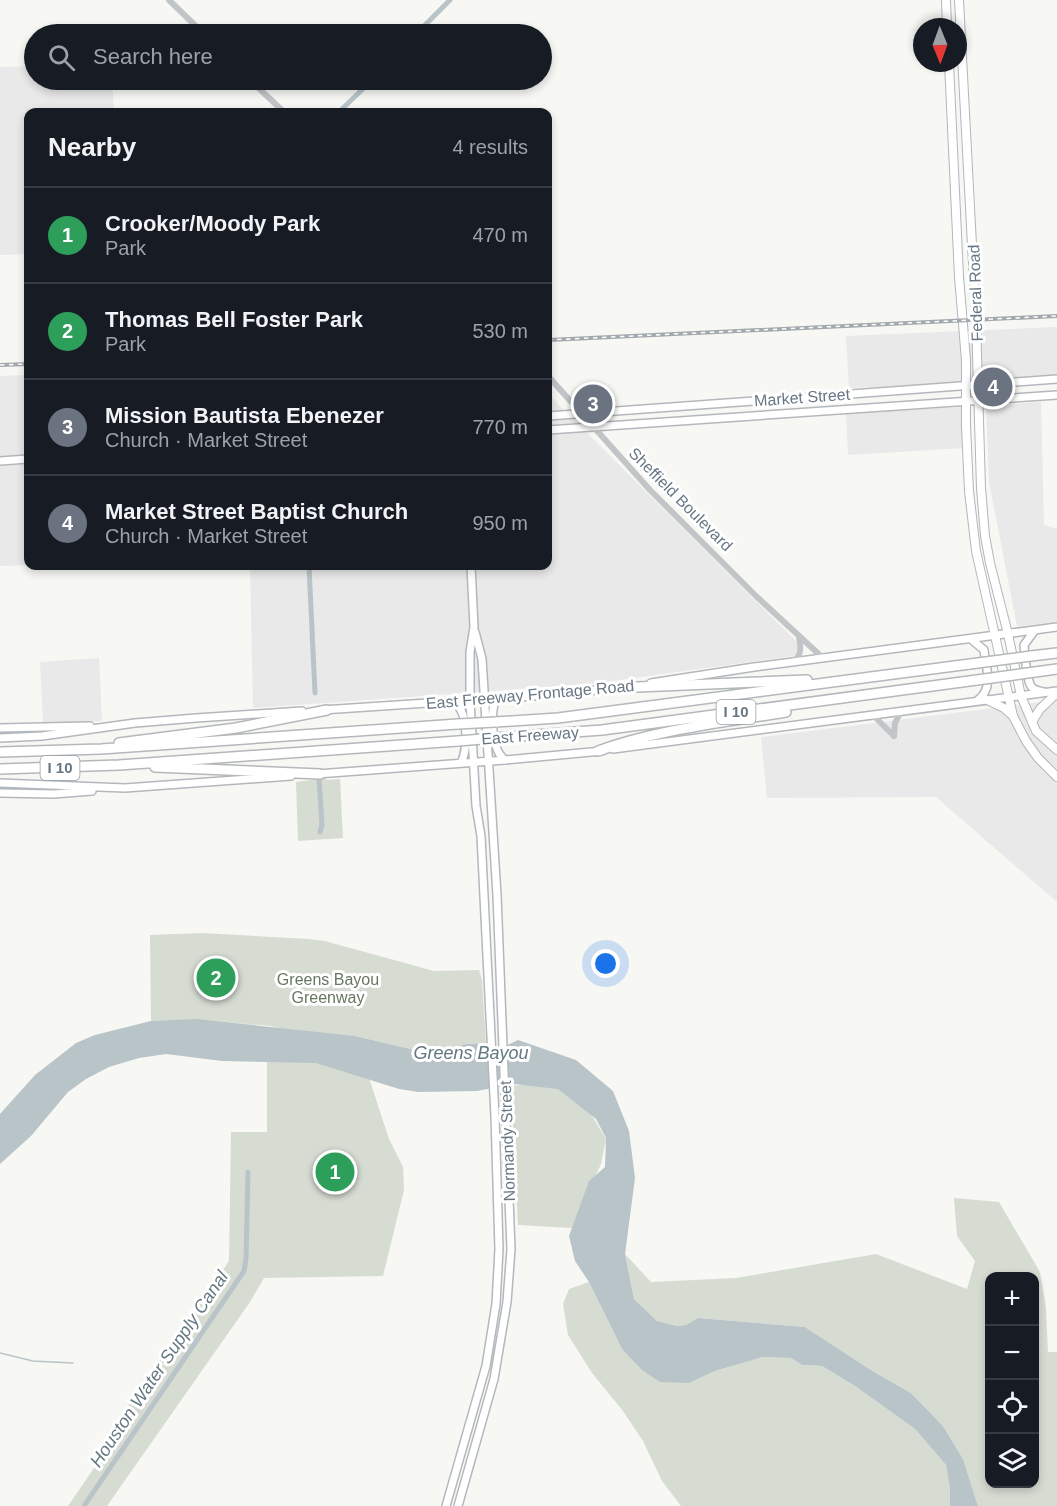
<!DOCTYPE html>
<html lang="en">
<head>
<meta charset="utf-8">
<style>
	body { margin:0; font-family:Arial,sans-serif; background:#242831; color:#f1f3f6 }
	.controls { position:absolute; right:18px; bottom:18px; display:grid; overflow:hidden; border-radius:12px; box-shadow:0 3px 9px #0003 }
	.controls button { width:54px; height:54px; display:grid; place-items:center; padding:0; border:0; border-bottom:2px solid #363941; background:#171b24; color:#f1f3f6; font:30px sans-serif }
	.compass { position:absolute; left:913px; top:18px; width:54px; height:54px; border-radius:50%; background:#171b24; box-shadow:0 3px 9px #0003; rotate:179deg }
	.you { position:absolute; left:606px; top:964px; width:21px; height:21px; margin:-15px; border:4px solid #fff; border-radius:50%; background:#1a73e8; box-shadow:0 0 0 9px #1a73e833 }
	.badge { display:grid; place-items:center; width:39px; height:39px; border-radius:50%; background:#ea580c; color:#fff; font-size:20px; font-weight:700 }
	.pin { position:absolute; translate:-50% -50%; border:3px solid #fff; box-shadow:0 2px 6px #0006 }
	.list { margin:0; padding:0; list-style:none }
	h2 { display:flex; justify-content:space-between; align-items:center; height:78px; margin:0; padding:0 24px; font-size:26px }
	h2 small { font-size:20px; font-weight:400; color:#9ea1a6 }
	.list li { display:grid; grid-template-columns:39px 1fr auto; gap:18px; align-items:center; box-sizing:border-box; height:96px; padding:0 24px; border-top:2px solid #363941 }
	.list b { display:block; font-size:22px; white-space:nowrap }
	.list p { margin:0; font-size:20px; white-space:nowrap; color:#9ea1a6 }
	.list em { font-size:20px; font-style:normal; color:#9ea1a6 }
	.icon { flex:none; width:33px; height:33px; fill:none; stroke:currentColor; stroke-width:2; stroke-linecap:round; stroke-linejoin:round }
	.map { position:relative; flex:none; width:1057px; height:1506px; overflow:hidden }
	.search { position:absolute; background:#171b24; box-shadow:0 3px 9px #0003; left:24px; top:24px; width:528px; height:66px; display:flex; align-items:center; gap:15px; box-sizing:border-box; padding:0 21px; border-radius:33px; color:#9ea1a6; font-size:22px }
	.panel { position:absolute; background:#171b24; box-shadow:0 3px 9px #0003; left:24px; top:108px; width:528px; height:462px; border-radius:12px }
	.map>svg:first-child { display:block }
	.built { fill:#e8e9e8 }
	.green { fill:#d7dcd3; fill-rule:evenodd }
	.water { fill:#b9c4c9 }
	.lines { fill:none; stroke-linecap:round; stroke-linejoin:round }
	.stream { stroke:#b9c4c9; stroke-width:1.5 }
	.canal { stroke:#b9c4c9; stroke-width:5 }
	.secondary-casing { stroke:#b3b8bd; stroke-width:10 }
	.primary-casing { stroke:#b2b7bb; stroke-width:10 }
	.motorway-casing { stroke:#b4b8bb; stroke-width:12 }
	.tertiary { stroke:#c1c5c8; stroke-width:6 }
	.secondary { stroke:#fff; stroke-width:7 }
	.primary { stroke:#fff; stroke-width:8 }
	.motorway { stroke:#fff; stroke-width:9 }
	.rail-casing { stroke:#a2a8ad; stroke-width:4 }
	.rail { stroke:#fff; stroke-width:1.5; stroke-dasharray:4.5; stroke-linecap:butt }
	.motorway-bridge-casing { stroke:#b4b8bb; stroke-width:12; stroke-linecap:butt }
	.motorway-bridge { stroke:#fff; stroke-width:9 }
	.labels { text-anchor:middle; stroke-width:6; stroke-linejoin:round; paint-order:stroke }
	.shield { fill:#fff; stroke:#95a0a9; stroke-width:1.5 }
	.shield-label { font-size:15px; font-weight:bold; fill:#677784 }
	.street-label { font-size:16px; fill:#677784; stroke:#fff }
	.park-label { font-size:16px; fill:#667762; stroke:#fff }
	.water-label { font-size:18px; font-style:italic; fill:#637880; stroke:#fff }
</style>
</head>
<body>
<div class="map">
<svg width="1057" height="1506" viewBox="0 0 1057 1506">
	<rect width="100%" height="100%" fill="#f7f7f4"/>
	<path class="built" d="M34 66V80H112L114 112H28V254L0 255V67Z
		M1057 327V376L960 384 849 388 846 336Z
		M28 375V565L0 566V376Z
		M548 394 797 642V651L793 656 590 684 253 708 250 566H548Z
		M1041 402 1044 525 1057 529V622L1017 626 989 482 986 406Z
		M962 407 963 448 848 455 846 413Z
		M99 658 102 721 43 723 40 662Z
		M1057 700V902L936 797 767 798 761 737Z"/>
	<path class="green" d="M326 778V780L340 779 343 838 298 841 296 782Z
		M202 933 309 939 325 941 434 971 479 970 482 980 486 1043 466 1044 428 1053 355 1036 291 1031 271 1026 205 1020 151 1021 150 935Z
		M267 1058 308 1060 368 1075 389 1139 403 1167 404 1190 383 1276 264 1278 250 1302 107 1506H68L114 1439 108 1435 229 1261 231 1132H267Z
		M541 1083 579 1094 606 1139 601 1164 572 1228 518 1225 511 1086Z
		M954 1198 999 1202 1040 1272 1046 1308 1048 1352H1057V1506H978L963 1459 943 1426 911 1393 874 1372 805 1327 698 1318 686 1325 677 1326 657 1321 634 1299 625 1254 651 1282 736 1278 876 1254 967 1289 975 1261 957 1236ZM990 1276H1034V1484H990Z
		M589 1282 622 1349 689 1383 715 1371 763 1357 791 1358 802 1365 822 1366 855 1386 915 1429 946 1465 950 1489V1506H681L662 1481 643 1441 623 1411 592 1373 568 1335 563 1304 569 1289Z"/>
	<path class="water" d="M197 1019 355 1036 428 1053 466 1044 486 1043 495 1051 518 1040 576 1060 613 1091 629 1131 635 1178 625 1254 634 1299 657 1321 677 1326 686 1325 698 1318 805 1327 874 1372 911 1393 943 1426 963 1459 978 1506H950V1489L946 1465 915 1429 855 1386 822 1366 802 1365 791 1358 763 1357 715 1371 689 1383 660 1382 642 1370 622 1349 589 1282 575 1261 569 1236 589 1181 605 1167 606 1138 596 1119 558 1089 513 1084 477 1091 418 1092 399 1089 316 1063 222 1061 166 1054 139 1058 109 1067 86 1079 68 1092 31 1136 0 1164V1114L35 1075 76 1043 95 1035 151 1021Z"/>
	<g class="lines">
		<path class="stream" d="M0 1353 33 1361 73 1363"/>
		<path class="canal" d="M416 34 450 0
			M339 112 372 80
			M309 566 315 693
			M319 778 322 825 320 832
			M84 1506 244 1271 246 1259 248 1172"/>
		<defs>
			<path id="secondary" d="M548 416 1057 379
				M548 430 1057 395
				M0 461 28 459
				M1035 630 1024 645C1025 654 1026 678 1031 686 1033 690 1039 691 1044 692
				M971 639 984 650C986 668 994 688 978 700
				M651 683 754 667 1057 627
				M496 698C490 713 491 750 505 760
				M453 702C469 710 468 749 461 763
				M322 710 549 695 616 688
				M0 728 90 726
				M0 738 42 736 135 723 196 718 302 711
				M613 749 1057 691
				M317 774 505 760 602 751
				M0 783 125 788 291 776
				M0 793 54 794 92 791
				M446 1506 486 1366 496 1304 499 1249 495 1116 481 836 476 806 470 700V652L474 627 471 566
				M458 1506 494 1379 507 1302 511 1249 497 895 482 659 475 632"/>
			<path id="primary" d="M946 0 947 27
				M959 0 976 320 981 488 985 536 990 563 1008 634 1021 696 1036 731 1057 750
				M949 63 959 277 966 360V426L969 491 976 551 1013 716 1026 741 1038 758 1057 777
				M987 700 1004 708 1013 716
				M1032 722 1040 709 1057 693"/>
			<path id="motorway" d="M1031 656 1057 653
				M1035 672 1057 669
				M613 688 807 680
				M496 722 558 718 970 664
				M495 738 602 730 977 680
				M119 743 236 728 327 710
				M598 751C654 730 726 722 786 712
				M0 752 101 749 458 724
				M155 767 320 774
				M0 769 119 765 458 741"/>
		</defs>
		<use href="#secondary" class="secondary-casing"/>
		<use href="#primary" class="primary-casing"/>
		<use href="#motorway" class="motorway-casing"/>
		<path class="tertiary" d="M169 0 204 34
			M250 80 284 112
			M548 376 650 490 756 596 823 658
			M793 662C802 654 801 648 799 637
			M873 715 894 736
			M894 736 895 723 901 711"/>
		<use href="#secondary" class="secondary"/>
		<use href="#primary" class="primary"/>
		<use href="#motorway" class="motorway"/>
		<defs>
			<path id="rail" d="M548 340 1057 316
				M0 365 28 364"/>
		</defs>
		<use href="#rail" class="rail-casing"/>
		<use href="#rail" class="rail"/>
		<defs>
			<path id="motorway-bridge" d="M970 664 1031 656
				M977 680 1035 672
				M458 724 496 722
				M458 741 495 738"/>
		</defs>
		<use href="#motorway-bridge" class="motorway-bridge-casing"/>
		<use href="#motorway-bridge" class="motorway-bridge"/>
	</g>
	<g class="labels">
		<g class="shield">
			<rect x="716.5" y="700" width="39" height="24" rx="4.5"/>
			<rect x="40.5" y="756" width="39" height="24" rx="4.5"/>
		</g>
		<g class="shield-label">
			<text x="736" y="717">I 10</text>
			<text x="60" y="773">I 10</text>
		</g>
		<g class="street-label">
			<text transform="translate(975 293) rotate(-92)" y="6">Federal Road</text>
			<text transform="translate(802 397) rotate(-4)" y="6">Market Street</text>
			<text transform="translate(681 499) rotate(45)" y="6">Sheffield Boulevard</text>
			<text transform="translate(530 694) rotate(-5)" y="6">East Freeway Frontage Road</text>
			<text transform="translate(530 735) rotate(-4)" y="6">East Freeway</text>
			<text transform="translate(507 1141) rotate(-92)" y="6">Normandy Street</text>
		</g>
		<g class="park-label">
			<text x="328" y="985">Greens Bayou<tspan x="328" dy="18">Greenway</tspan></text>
		</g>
		<g class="water-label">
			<text x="471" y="1059">Greens Bayou</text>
			<text transform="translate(159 1369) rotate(-56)" y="6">Houston Water Supply Canal</text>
		</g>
	</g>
</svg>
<div class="controls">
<button>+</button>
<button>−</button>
<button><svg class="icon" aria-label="locate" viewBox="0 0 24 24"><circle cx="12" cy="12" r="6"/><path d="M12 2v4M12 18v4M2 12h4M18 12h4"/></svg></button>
<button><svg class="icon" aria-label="layers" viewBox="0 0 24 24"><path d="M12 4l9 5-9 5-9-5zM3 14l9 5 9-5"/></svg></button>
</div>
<svg class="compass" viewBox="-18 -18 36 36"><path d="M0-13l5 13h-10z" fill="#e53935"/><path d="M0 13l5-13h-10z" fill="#9ea1a6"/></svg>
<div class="you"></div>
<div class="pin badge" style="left:335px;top:1172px;background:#2e9e5b">1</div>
<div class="pin badge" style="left:216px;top:978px;background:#2e9e5b">2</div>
<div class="pin badge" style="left:593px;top:404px;background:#6b7280">3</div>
<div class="pin badge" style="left:993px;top:387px;background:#6b7280">4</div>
<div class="search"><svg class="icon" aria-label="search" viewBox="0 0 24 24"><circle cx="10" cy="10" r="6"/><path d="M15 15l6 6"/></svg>Search here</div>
<section class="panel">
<h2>Nearby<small>4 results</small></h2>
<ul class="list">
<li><span class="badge" style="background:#2e9e5b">1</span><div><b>Crooker/Moody Park</b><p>Park</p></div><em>470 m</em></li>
<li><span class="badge" style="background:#2e9e5b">2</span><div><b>Thomas Bell Foster Park</b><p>Park</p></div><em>530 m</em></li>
<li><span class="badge" style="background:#6b7280">3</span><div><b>Mission Bautista Ebenezer</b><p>Church · Market Street</p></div><em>770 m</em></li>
<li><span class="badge" style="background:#6b7280">4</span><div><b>Market Street Baptist Church</b><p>Church · Market Street</p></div><em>950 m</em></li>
</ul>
</section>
</div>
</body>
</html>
